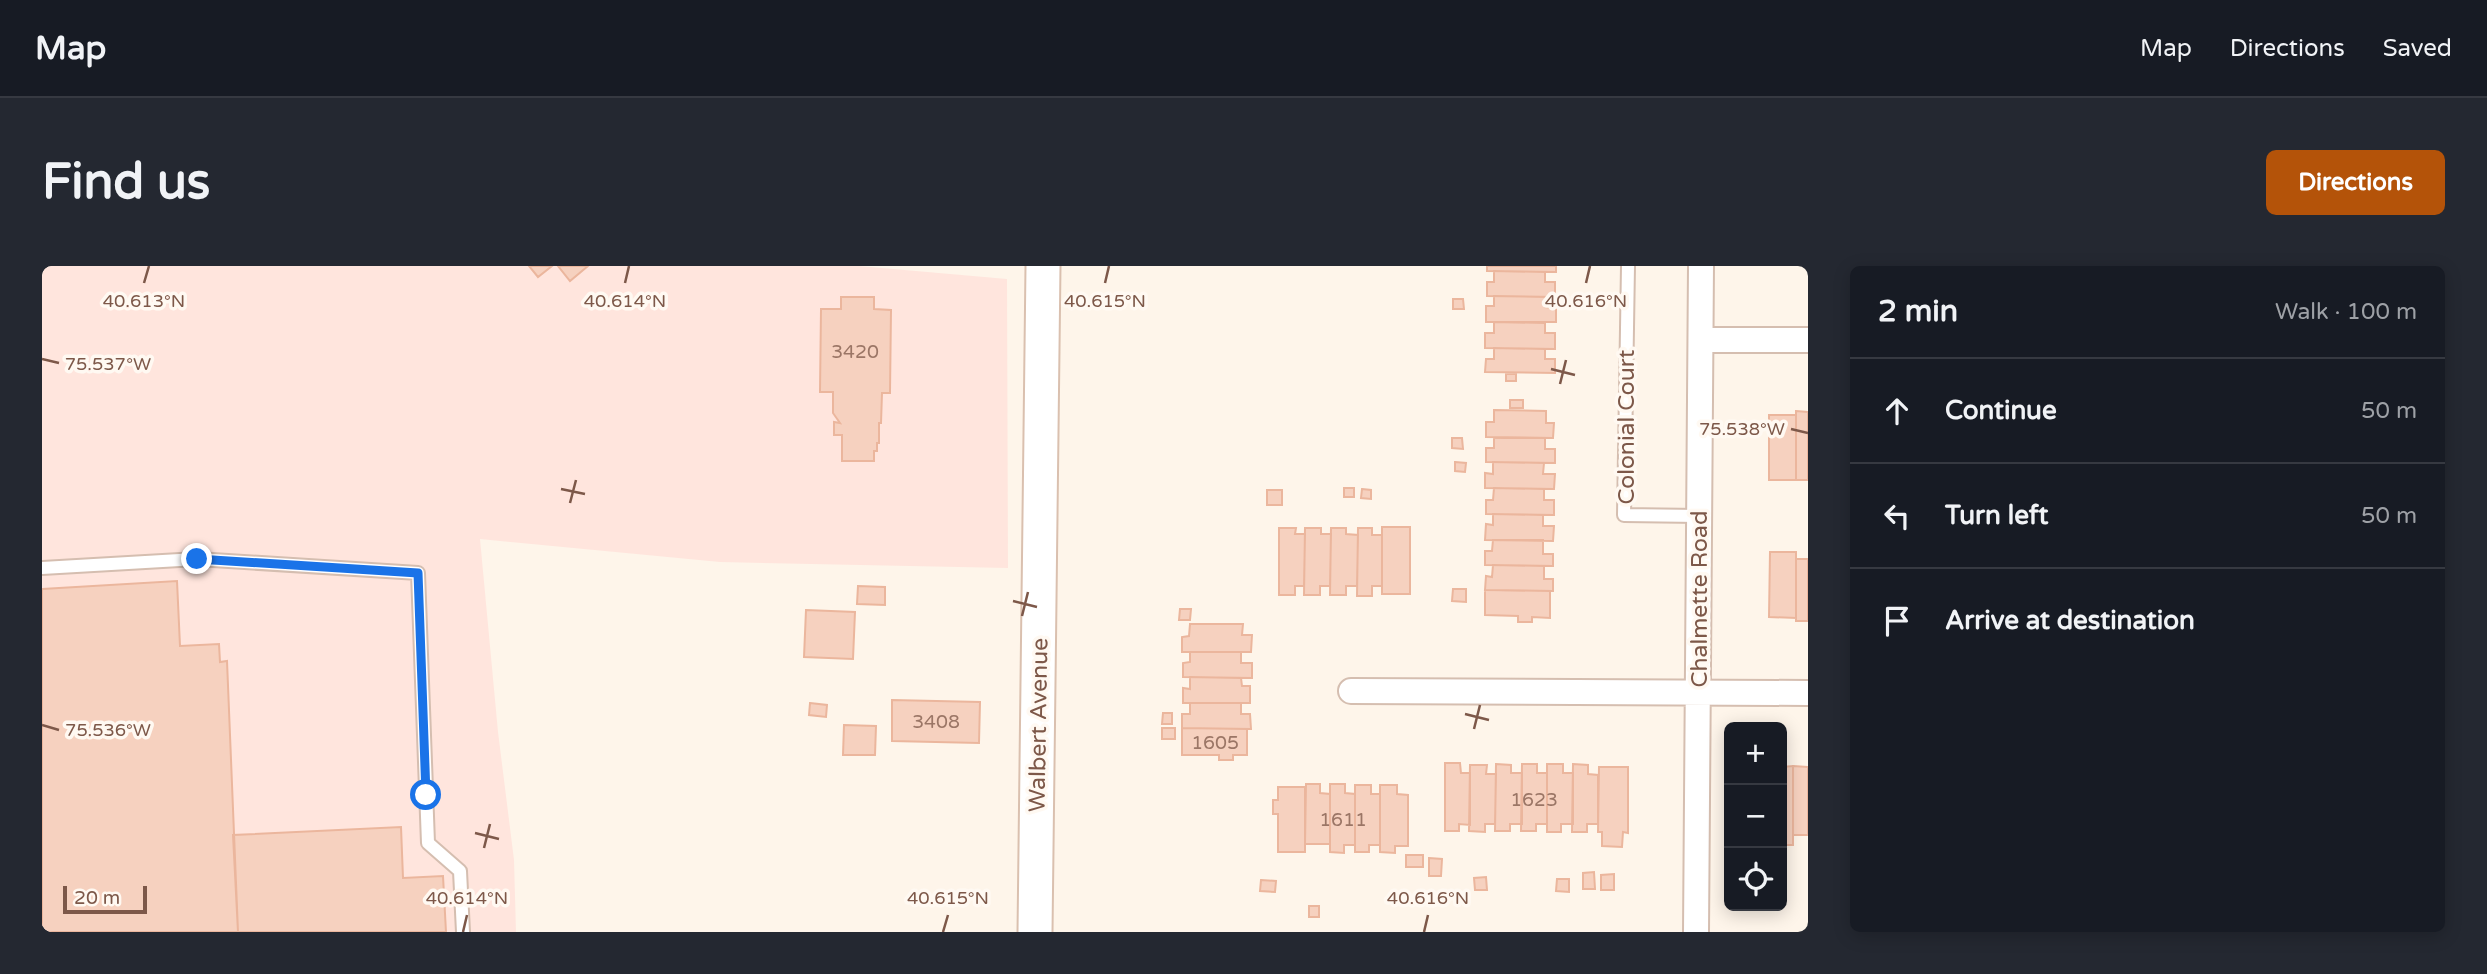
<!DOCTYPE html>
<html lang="en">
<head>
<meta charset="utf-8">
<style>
	body { margin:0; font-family:"Varela Round",sans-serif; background:#242831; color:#f1f3f6 }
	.controls { position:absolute; right:21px; bottom:21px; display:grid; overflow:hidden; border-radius:10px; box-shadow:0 4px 18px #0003 }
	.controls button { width:63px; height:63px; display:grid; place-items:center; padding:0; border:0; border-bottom:2px solid #363941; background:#171b24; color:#f1f3f6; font:35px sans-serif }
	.scale { position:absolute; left:21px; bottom:18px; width:84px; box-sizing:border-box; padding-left:7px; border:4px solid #7d5849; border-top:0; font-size:19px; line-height:24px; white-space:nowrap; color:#7d5849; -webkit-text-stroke:5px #fff9f2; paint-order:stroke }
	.stop { position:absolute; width:21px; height:21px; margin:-16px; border:5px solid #1a73e8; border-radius:50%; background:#fff }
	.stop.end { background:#1a73e8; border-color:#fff; box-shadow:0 2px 7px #0008 }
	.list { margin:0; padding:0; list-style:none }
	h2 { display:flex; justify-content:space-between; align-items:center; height:91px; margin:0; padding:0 28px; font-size:30px }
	h2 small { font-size:23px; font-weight:400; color:#9ea1a6 }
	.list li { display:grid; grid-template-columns:46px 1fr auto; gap:21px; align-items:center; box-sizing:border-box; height:105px; padding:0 28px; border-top:2px solid #363941 }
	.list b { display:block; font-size:26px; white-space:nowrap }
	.list em { font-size:23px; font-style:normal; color:#9ea1a6 }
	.icon { flex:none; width:38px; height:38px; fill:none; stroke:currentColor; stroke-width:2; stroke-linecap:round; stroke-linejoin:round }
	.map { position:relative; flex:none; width:1766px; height:666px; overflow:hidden; border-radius:10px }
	header { display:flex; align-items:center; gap:42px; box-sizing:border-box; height:98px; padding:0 35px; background:#171b24; border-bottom:2px solid #363941 }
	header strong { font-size:33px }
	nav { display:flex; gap:38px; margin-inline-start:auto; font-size:24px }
	.intro { display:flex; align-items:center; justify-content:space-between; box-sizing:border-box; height:168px; padding:0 42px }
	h1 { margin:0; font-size:49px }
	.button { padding:18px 32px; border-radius:10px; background:#b45309; color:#fff; font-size:24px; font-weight:700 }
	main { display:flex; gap:42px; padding:0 42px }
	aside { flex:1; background:#171b24; border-radius:10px; box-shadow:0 4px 18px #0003 }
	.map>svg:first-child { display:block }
	.commercial { fill:#ffe5dd }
	.building { fill:#f6d1bf; stroke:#ebb69d; stroke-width:2 }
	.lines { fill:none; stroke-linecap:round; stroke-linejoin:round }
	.service-casing { stroke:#d5beb0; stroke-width:16 }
	.minor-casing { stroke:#d5beb0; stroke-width:28 }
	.secondary-casing { stroke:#dac0af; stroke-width:37 }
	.service { stroke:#fff; stroke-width:12 }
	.minor { stroke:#fff; stroke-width:24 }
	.secondary { stroke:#fff; stroke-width:33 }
	.route { stroke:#1a73e8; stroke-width:9 }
	.ticks { fill:none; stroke:#7d5849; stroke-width:2.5 }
	.labels { text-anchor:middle; stroke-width:7; stroke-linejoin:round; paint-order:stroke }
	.number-label { font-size:19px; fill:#9b7666 }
	.street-label { font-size:23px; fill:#7d5849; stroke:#fff9f2 }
	.ticks-label { font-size:18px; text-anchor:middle; fill:#7d5849; stroke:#fff9f2; stroke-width:7; stroke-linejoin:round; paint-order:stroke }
</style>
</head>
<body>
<header>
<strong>Map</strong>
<nav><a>Map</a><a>Directions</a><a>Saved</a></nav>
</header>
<div class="intro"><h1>Find us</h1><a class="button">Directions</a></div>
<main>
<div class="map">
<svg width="1766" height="666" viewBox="0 0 1766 666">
	<rect width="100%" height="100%" fill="#fef5ea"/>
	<path class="commercial" d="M0 0H817L965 13 966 302 678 296 438 273 456 466 472 594 474 666H0Z"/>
	<path class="building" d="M487 0H510L496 11Z
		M516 0H546L528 15Z
		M1445 0H1514V6L1445 5Z
		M1452 5 1503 6V16H1513V31L1445 30V16H1452Z
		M1452 30 1504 31 1503 41 1514 42V56H1444V40H1452Z
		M799 31H832V43L849 44 848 127H840L839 157H837V177H835V185H832V195H800V169H792V156L798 157 791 147V126H778L779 43H799Z
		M1411 33H1421L1422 43H1411Z
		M1452 56 1503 57V67H1513V83L1443 82V67H1452Z
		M1452 82 1503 83V93H1513V107L1443 106 1444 93H1452Z
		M1464 108H1474V115H1464Z
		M1468 134H1481V142H1468Z
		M1452 144 1504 145V157H1512L1511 172 1444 171V156H1452Z
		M1754 145 1766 146V214H1754Z
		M1727 149H1754V214H1727Z
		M1410 172H1420L1421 183 1410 182Z
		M1452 172H1503V183H1513V197L1444 196V182H1452Z
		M1413 196 1424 197 1423 206 1413 205Z
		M1451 196 1502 197 1501 208H1513L1512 223 1443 222V207L1451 208Z
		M1302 222H1312V231H1302Z
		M1452 222 1502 223V234H1512V249L1444 248V234H1451Z
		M1320 223 1329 224V233L1319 232Z
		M1225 224H1240V239H1225Z
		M1451 248 1501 249V260H1512L1511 275 1443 274 1444 258 1451 259Z
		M1340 261H1368V328H1340Z
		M1237 262H1254L1253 268H1263L1262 320H1253V329H1237Z
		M1263 262H1279V268H1289L1288 320H1278V329H1262Z
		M1289 262H1304V268L1316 269 1315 320H1304V329H1288Z
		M1316 262H1330V269H1340V320H1330V330H1315Z
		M1451 274H1501V288H1511V300L1443 299V285H1450Z
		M1728 286H1754V352L1727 351Z
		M1754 293H1766V355H1754Z
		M1451 299 1502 300V313H1511V325L1443 324 1444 310 1450 311Z
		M135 315 138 380 177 378 178 396 185 395 196 666H0V323Z
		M816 320 843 321V339L815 338Z
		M1411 323H1424V336L1410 335Z
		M1443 324 1508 325V352L1490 351V356H1476V350L1443 349Z
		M1138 343H1149L1148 354H1137Z
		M764 344 813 346 811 393 762 391Z
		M1148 358H1201L1200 369H1210L1209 386H1140V371L1147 370Z
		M1148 386H1199V397H1210V412L1141 411V397L1148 396Z
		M1148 411 1199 412 1200 420H1208V437H1141V422L1148 423Z
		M850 434 938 436 937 477 850 475Z
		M768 437 785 439 784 451 767 449Z
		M1148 437H1199V448H1208L1209 463 1140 462V448H1148Z
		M1121 447H1130V458H1120Z
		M802 459 834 460 833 489H801Z
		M1120 462H1133V473H1120Z
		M1140 462 1205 463V489H1191V494H1177V489H1140Z
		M1403 497H1418L1419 507H1428V559L1417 558V565H1403Z
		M1454 498 1469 499V507H1480V558H1468V565H1453Z
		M1480 498H1495V507H1505V558H1494V565H1479Z
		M1505 498H1521V507H1531V558H1519V566H1505Z
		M1531 498 1546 499V508L1556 509V558H1545V566H1530Z
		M1428 499H1445L1444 508H1454L1453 558H1443V566L1427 565Z
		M1751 500 1766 501V569H1751Z
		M1751 500V579H1740V501Z
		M1557 501H1586V567L1581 566 1580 581 1560 580V566H1556Z
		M1264 518H1278V527L1288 528V578H1263Z
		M1288 518H1303V527L1313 528V579H1302V587L1288 586Z
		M1313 519H1329V528H1338V579H1327V586H1313Z
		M1338 519H1355V528L1366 529V580H1353V587L1338 586Z
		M1236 521H1263V586H1236V548H1231V534H1236Z
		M359 561 361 612 401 610 404 666H196L191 569Z
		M1364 589H1381V601H1364Z
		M1387 592 1400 593 1399 610H1387Z
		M1552 606 1553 623H1541V607Z
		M1572 608V624H1559V609Z
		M1444 611 1445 624H1433L1432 612Z
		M1515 613H1527V626L1514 625Z
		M1219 614 1234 615 1233 626 1218 625Z
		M1267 640H1277V651H1267Z"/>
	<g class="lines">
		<defs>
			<path id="service" d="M1586 0 1582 249 1657 250
				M0 302 155 293 376 307 386 577 418 605 421 666"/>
			<path id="minor" d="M1659 74H1766
				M1309 425 1766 427
				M1654 666 1659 0"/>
			<path id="secondary" d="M993 666 1001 0"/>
		</defs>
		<use href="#service" class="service-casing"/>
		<use href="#minor" class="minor-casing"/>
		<use href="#secondary" class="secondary-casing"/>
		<use href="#service" class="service"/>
		<use href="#minor" class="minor"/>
		<use href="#secondary" class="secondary"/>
	</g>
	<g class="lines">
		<path class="route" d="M155 293 376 307 384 529"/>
	</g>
	<path class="ticks" d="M102 17 107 0M583 17 587 0M1063 17 1067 0M1544 17 1548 0M0 93 17 97M1509 103 1533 109M1518 118 1524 94M1749 163 1766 167M519 223 543 228M528 237 534 214M971 335 995 341M980 350 986 326M1423 448 1447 454M0 459 17 464M1432 463 1438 439M433 567 457 573M442 582 448 558M421 666 425 649M901 666 906 649M1382 666 1386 649"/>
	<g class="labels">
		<g class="number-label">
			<text x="813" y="92">3420</text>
			<text x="894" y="462">3408</text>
			<text x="1173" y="483">1605</text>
			<text x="1492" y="540">1623</text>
			<text x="1301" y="560">1611</text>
		</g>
		<g class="street-label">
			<text transform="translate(1584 161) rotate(-90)" y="8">Colonial Court</text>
			<text transform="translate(1657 333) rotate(-90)" y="8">Chalmette Road</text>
			<text transform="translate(996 459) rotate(-89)" y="8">Walbert Avenue</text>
		</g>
	</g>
	<g class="ticks-label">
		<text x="583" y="41">40.614°N</text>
		<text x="1063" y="41">40.615°N</text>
		<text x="102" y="41">40.613°N</text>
		<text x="1544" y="41">40.616°N</text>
		<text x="66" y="104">75.537°W</text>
		<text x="1700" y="169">75.538°W</text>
		<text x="66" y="470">75.536°W</text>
		<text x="425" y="638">40.614°N</text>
		<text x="906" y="638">40.615°N</text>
		<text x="1386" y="638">40.616°N</text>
	</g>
</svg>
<div class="controls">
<button>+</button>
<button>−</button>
<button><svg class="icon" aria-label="locate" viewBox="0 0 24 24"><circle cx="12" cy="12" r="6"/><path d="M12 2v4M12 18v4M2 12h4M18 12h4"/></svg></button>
</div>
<div class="scale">20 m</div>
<div class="stop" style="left:384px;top:529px"></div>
<div class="stop end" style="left:155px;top:293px"></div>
</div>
<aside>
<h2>2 min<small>Walk · 100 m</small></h2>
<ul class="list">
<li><svg class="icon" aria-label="ahead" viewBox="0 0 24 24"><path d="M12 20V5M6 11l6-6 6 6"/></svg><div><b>Continue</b></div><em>50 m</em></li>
<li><svg class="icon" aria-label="left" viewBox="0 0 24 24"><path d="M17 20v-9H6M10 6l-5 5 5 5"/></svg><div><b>Turn left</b></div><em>50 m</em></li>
<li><svg class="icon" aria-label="arrive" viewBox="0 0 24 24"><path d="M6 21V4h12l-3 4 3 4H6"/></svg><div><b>Arrive at destination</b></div></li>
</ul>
</aside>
</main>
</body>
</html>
